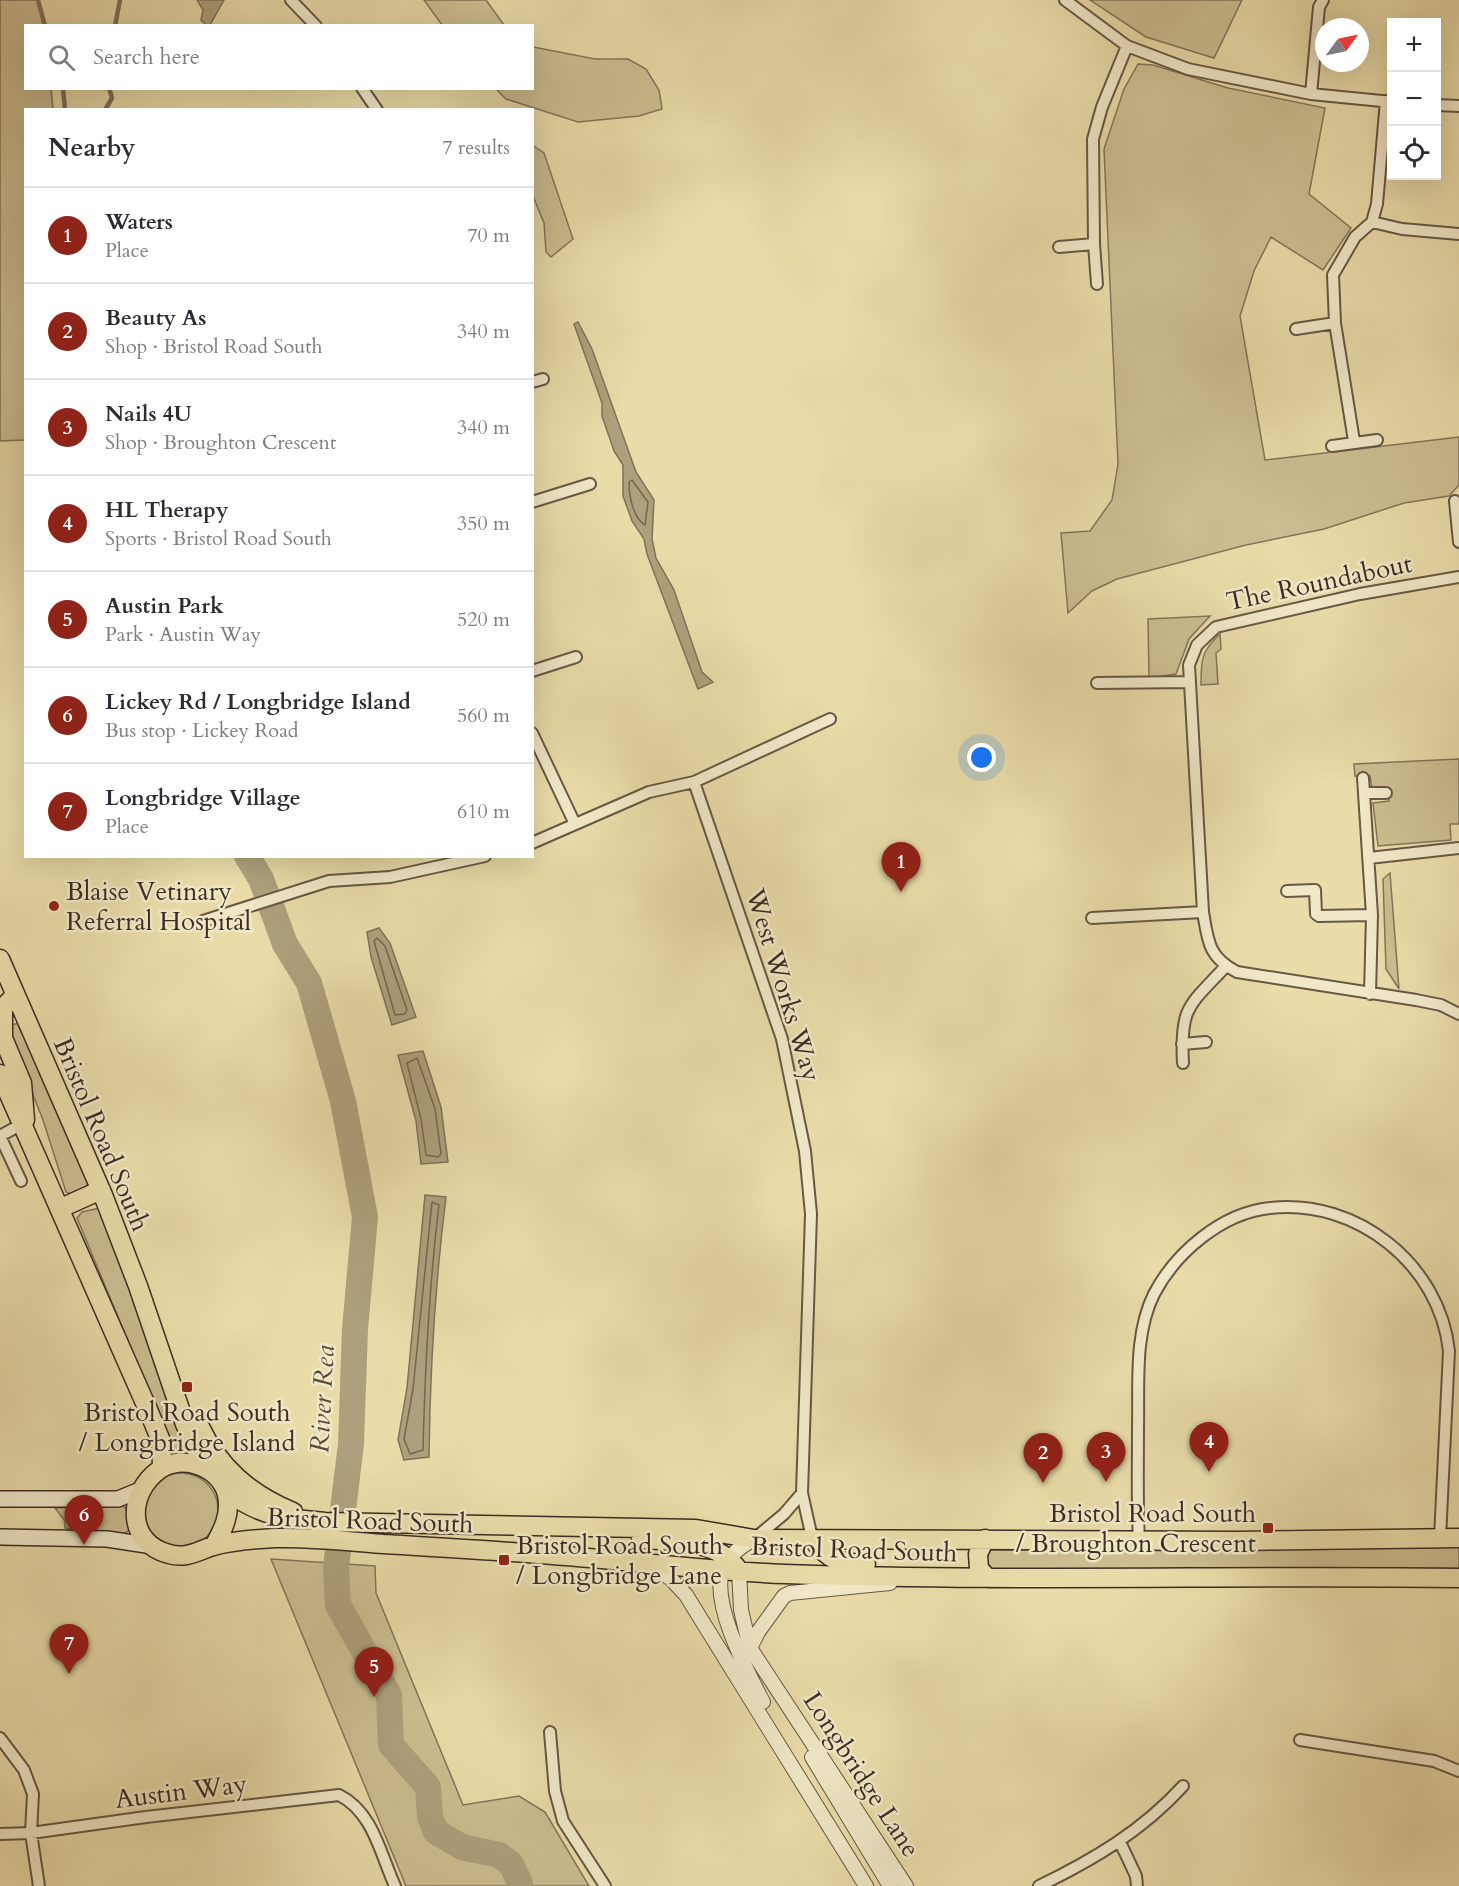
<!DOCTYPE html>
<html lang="en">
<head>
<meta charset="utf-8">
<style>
	body { margin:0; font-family:Cardo,serif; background:#f2f2f3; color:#2b2b33 }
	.controls { position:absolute; right:18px; top:18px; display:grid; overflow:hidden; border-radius:0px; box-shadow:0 6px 24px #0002 }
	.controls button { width:54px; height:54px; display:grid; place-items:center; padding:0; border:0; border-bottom:2px solid #e1e1e2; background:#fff; color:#2b2b33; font:30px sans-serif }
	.compass { position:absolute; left:1315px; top:18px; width:54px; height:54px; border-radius:50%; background:#fff; box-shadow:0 6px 24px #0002; rotate:57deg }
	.you { position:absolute; left:982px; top:758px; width:21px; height:21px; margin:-15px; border:4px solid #fff; border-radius:50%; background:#1a73e8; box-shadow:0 0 0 9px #1a73e833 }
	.badge { display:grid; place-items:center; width:39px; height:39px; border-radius:50%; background:#8f2418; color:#fff; font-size:20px; font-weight:700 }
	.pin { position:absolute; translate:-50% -50px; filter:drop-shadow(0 2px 3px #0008) }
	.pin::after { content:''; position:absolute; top:32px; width:21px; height:18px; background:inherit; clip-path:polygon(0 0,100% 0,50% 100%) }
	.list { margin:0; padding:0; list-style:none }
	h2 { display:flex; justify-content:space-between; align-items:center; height:78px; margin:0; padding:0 24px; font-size:26px }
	h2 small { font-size:20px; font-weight:400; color:#7c7c81 }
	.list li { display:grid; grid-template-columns:39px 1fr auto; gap:18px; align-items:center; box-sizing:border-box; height:96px; padding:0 24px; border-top:2px solid #e1e1e2 }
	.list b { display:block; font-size:22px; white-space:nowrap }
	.list p { margin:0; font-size:20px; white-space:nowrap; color:#7c7c81 }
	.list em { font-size:20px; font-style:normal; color:#7c7c81 }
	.icon { flex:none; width:33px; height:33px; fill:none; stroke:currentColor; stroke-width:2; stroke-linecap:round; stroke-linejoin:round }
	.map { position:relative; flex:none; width:1459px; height:1886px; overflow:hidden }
	.search { position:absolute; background:#fff; box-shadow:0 6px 24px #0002; left:24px; top:24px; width:510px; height:66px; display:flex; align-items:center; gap:15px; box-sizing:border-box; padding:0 21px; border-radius:0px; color:#7c7c81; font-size:22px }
	.panel { position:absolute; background:#fff; box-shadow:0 6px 24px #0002; left:24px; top:108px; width:510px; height:750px; border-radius:0px }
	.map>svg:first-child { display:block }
	.green { fill:#ccbe92; stroke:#84755b; stroke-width:1.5 }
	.water { fill:#aea07c; stroke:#807259; stroke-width:1.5 }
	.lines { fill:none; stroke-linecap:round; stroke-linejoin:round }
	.shore { stroke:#756650; stroke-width:1.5 }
	.stream { stroke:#807259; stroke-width:4.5 }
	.river { stroke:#aea07c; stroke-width:26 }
	.minor-casing { stroke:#675845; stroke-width:14 }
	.tertiary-casing { stroke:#675845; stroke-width:16 }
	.secondary-casing { stroke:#3c2c24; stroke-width:18 }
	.trunk-casing { stroke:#3c2c24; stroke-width:21 }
	.minor { stroke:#f1e8c7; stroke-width:10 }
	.tertiary { stroke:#f1e8c7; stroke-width:14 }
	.secondary { stroke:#f1e8c7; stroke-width:15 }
	.trunk { stroke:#e9dca9; stroke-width:18 }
	.poi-dot { fill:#8f2418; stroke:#f1e8c7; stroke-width:2 }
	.labels { text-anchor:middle; stroke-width:5; stroke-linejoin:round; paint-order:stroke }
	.street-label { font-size:26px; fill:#3c2c24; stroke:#f1e8c7 }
	.poi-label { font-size:26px; fill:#3c2c24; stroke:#f1e8c7; text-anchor:start }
	.water-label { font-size:27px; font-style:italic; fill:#58493a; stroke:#f1e8c7 }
</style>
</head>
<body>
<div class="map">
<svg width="1459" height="1886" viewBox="0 0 1459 1886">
	<rect width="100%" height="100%" fill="#e9dca9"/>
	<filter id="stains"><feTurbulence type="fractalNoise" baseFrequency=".00333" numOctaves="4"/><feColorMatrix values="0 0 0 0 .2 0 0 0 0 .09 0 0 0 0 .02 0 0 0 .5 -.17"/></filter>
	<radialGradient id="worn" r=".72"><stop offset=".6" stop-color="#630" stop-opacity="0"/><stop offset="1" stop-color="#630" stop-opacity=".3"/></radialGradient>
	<path class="green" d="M0 0H38L43 25 26 26V88L51 89 53 109 26 110 25 440 0 441Z
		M424 0H486L504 25H442Z
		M1090 0H1242L1214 58 1146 37Z
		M533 47 595 59H628L646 69 659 90 662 109 639 116 578 122 506 99 496 89 532 88Z
		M1138 64 1153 65 1228 88 1325 108 1309 194 1351 228 1323 270 1271 237 1254 271 1240 316 1265 460 1459 437V485L1449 496 1404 503 1324 529 1246 545 1117 579 1092 591 1068 613 1061 533 1090 531 1112 500 1118 464 1104 149 1124 89Z
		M532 145 544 153 573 239 551 257 546 252 544 223 533 196Z
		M1210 616 1189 639 1176 674 1149 678 1148 619Z
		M1220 634 1221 649 1216 653 1218 684 1201 685C1201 661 1201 651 1220 634Z
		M1459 759V824H1450L1451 840 1378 846 1373 803 1389 801 1388 789 1372 788 1370 776H1355L1354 764Z
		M1390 873 1399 989 1386 969 1383 879Z
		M20 1023 90 1181 83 1190 73 1195 66 1192 43 1120 11 1039 9 1025Z
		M100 1208 187 1448 173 1450 77 1218 82 1212Z
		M144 1510a37 37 0 1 1 74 0a37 37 0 1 1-74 0Z
		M121 1505 126 1508 130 1530 123 1534 65 1528V1521L55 1508Z
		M1459 1547V1568L991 1571 986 1564 989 1550Z
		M271 1559 375 1566 376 1593 463 1805 519 1796 545 1812 589 1886H406Z"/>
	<path class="water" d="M197 0H224L210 25H206L201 20 203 10Z
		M578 322 592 349 636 472 654 500 652 539 656 558 674 590 702 672 713 682 698 689 647 554 644 539 632 521 623 496V465L614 451 602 416V403L574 324Z
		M379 928 390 943 416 1017 392 1025 371 957 367 932Z
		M423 1051 441 1107 448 1162 421 1164 416 1121 398 1055Z
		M425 1195 446 1197C435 1284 430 1370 429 1457L404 1460 398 1440 407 1388Z"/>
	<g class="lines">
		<path class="shore" d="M632 480 648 502 645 525C633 518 629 496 629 482Z
			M377 938 385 946 407 1010 405 1014 395 1015 374 941Z
			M417 1058 435 1109 441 1154 438 1157 426 1155 421 1119 407 1063Z
			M432 1202 439 1205C429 1287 425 1367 423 1450L410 1454 404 1439 413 1389Z"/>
		<path class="stream" d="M38 0 45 26
			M115 26 120 0
			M63 88 65 110
			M105 110 112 98 109 88"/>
		<path class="river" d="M247 856 261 879 285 944 309 983 343 1101 365 1217 355 1329 351 1444 336 1567 338 1605 389 1695 391 1745 428 1787 430 1817 436 1832 462 1847 499 1855 511 1864 520 1883 519 1886"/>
		<defs>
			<path id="minor" d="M291 0 316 26
				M1065 0 1127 46 1188 69 1311 94 1392 102
				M362 88 377 110
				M1311 94 1319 7 1323 0
				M1436 105 1459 106
				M1372 222 1402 229 1459 234
				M1094 244 1097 284
				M1059 247 1094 244 1093 139 1102 107 1127 46
				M1296 329 1335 323
				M532 382 543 379
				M1354 441 1335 323 1333 275 1355 237 1372 222 1377 204 1386 101
				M1332 446 1377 440
				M1455 501 1459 542
				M532 502 590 484
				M1459 577 1360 594 1216 627 1197 645 1189 665 1203 912C1208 941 1208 957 1237 972L1416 1000 1441 1005 1459 1014
				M532 671 576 657
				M1097 683 1189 682
				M532 733 575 824
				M1363 778 1372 915 1370 994
				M694 782 782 1039 805 1151 811 1214 802 1493 812 1538
				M1365 793H1386
				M532 843 649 792 694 782 830 719
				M1369 858 1459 848
				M1287 891 1315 890 1316 914 1319 916 1372 915
				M1092 918 1203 912
				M203 921 329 881 390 877 485 856
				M1182 1044 1206 1042
				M1183 1063C1180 1006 1189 1006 1226 966
				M21 1181 0 1136 22 1124
				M754 1539 784 1514 802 1493
				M1139 1541C1137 1503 1138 1466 1138 1428 1139 1384 1134 1334 1154 1294 1176 1252 1222 1213 1270 1208 1357 1198 1440 1265 1449 1351L1440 1538
				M550 1732 555 1791 563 1821 605 1886
				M0 1738 24 1770 33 1794 31 1833 39 1886
				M1300 1740 1434 1761 1459 1771
				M0 1834 31 1833 146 1817 339 1795C373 1812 380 1853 395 1886
				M1120 1842 1136 1876 1137 1886
				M1039 1886C1093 1860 1142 1831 1183 1786"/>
			<path id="tertiary" d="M754 1539C742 1546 731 1553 724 1567 708 1599 748 1673 763 1702
				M649 1564 671 1579 686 1595 866 1886
				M739 1571 741 1610 750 1648 906 1886
				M750 1648 758 1632 784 1596 790 1593 890 1583
				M812 1757 890 1886"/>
			<path id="secondary" d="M0 1499H118L140 1490
				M0 1537 107 1539 153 1546"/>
			<path id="trunk" d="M0 959 103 1195 138 1286 185 1424 204 1466
				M15 995 3 1008V1038L22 1083 25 1120
				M0 1074 149 1412 161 1441 162 1467
				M61 1208 101 1190
				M199 1425C219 1468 250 1494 293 1512
				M227 1492C263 1517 283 1518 325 1522L696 1529 754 1539 1237 1541 1459 1538
				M812 1538C828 1561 840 1563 866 1564
				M641 1539C674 1541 720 1540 739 1571
				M985 1539 978 1554 979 1569 988 1578
				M214 1546C223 1530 231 1514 227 1495 221 1467 181 1453 159 1470 127 1493 126 1543 169 1554 186 1559 198 1551 213 1546 232 1541 256 1539 275 1538 311 1537 347 1541 383 1544 435 1547 486 1550 538 1554 620 1559 703 1571 785 1574 1009 1582 1234 1575 1459 1578"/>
		</defs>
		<use href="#minor" class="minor-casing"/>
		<use href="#tertiary" class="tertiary-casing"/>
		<use href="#secondary" class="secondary-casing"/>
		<use href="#trunk" class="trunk-casing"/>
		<use href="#minor" class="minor"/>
		<use href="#tertiary" class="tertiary"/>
		<use href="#secondary" class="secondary"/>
		<use href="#trunk" class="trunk"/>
	</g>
	<g class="poi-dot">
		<circle cx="54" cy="906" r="6"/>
		<rect x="181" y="1381" width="12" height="12" rx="3"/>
		<rect x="1262" y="1522" width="12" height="12" rx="3"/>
		<rect x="498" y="1554" width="12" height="12" rx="3"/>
	</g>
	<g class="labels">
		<g class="street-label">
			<text transform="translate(1319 582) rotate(-12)" y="9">The Roundabout</text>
			<text transform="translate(784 985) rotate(73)" y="9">West Works Way</text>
			<text transform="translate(102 1134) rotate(67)" y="9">Bristol Road South</text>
			<text transform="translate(370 1520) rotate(2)" y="9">Bristol Road South</text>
			<text transform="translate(854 1549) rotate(2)" y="9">Bristol Road South</text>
			<text transform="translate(862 1774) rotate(57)" y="9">Longbridge Lane</text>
			<text transform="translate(181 1791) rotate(-7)" y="9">Austin Way</text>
		</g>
		<g class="poi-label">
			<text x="66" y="900">Blaise Vetinary<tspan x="66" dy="30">Referral Hospital</tspan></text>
			<text x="187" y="1421" text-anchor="middle">Bristol Road South<tspan x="187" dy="30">/ Longbridge Island</tspan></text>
			<text x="1256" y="1522" text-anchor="end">Bristol Road South<tspan x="1256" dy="30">/ Broughton Crescent</tspan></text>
			<text x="516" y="1554">Bristol Road South<tspan x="516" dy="30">/ Longbridge Lane</tspan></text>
		</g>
		<g class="water-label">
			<text transform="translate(322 1399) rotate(-87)" y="9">River Rea</text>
		</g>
	</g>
	<rect width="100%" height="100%" filter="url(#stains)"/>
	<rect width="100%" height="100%" fill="url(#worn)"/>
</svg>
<div class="controls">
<button>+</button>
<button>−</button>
<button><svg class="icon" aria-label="locate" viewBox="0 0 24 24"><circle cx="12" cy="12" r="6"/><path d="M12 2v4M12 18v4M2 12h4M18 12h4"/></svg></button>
</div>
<svg class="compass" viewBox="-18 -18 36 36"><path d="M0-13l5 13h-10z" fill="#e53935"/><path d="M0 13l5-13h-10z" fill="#7c7c81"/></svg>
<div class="you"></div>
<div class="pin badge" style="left:901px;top:892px">1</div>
<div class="pin badge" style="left:1043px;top:1483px">2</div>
<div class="pin badge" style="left:1106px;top:1482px">3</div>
<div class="pin badge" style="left:1209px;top:1472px">4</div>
<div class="pin badge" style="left:374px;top:1697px">5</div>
<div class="pin badge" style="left:84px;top:1545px">6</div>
<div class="pin badge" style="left:69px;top:1674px">7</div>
<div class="search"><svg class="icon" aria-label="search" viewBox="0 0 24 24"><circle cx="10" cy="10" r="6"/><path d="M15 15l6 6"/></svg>Search here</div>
<section class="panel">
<h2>Nearby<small>7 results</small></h2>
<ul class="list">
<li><span class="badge">1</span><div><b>Waters</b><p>Place</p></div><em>70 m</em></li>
<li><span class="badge">2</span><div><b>Beauty As</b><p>Shop · Bristol Road South</p></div><em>340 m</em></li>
<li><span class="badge">3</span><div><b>Nails 4U</b><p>Shop · Broughton Crescent</p></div><em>340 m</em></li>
<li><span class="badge">4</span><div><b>HL Therapy</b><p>Sports · Bristol Road South</p></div><em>350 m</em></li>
<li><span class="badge">5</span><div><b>Austin Park</b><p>Park · Austin Way</p></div><em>520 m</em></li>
<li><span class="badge">6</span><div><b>Lickey Rd / Longbridge Island</b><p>Bus stop · Lickey Road</p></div><em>560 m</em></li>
<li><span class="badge">7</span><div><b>Longbridge Village</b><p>Place</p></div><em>610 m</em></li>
</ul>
</section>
</div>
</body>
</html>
